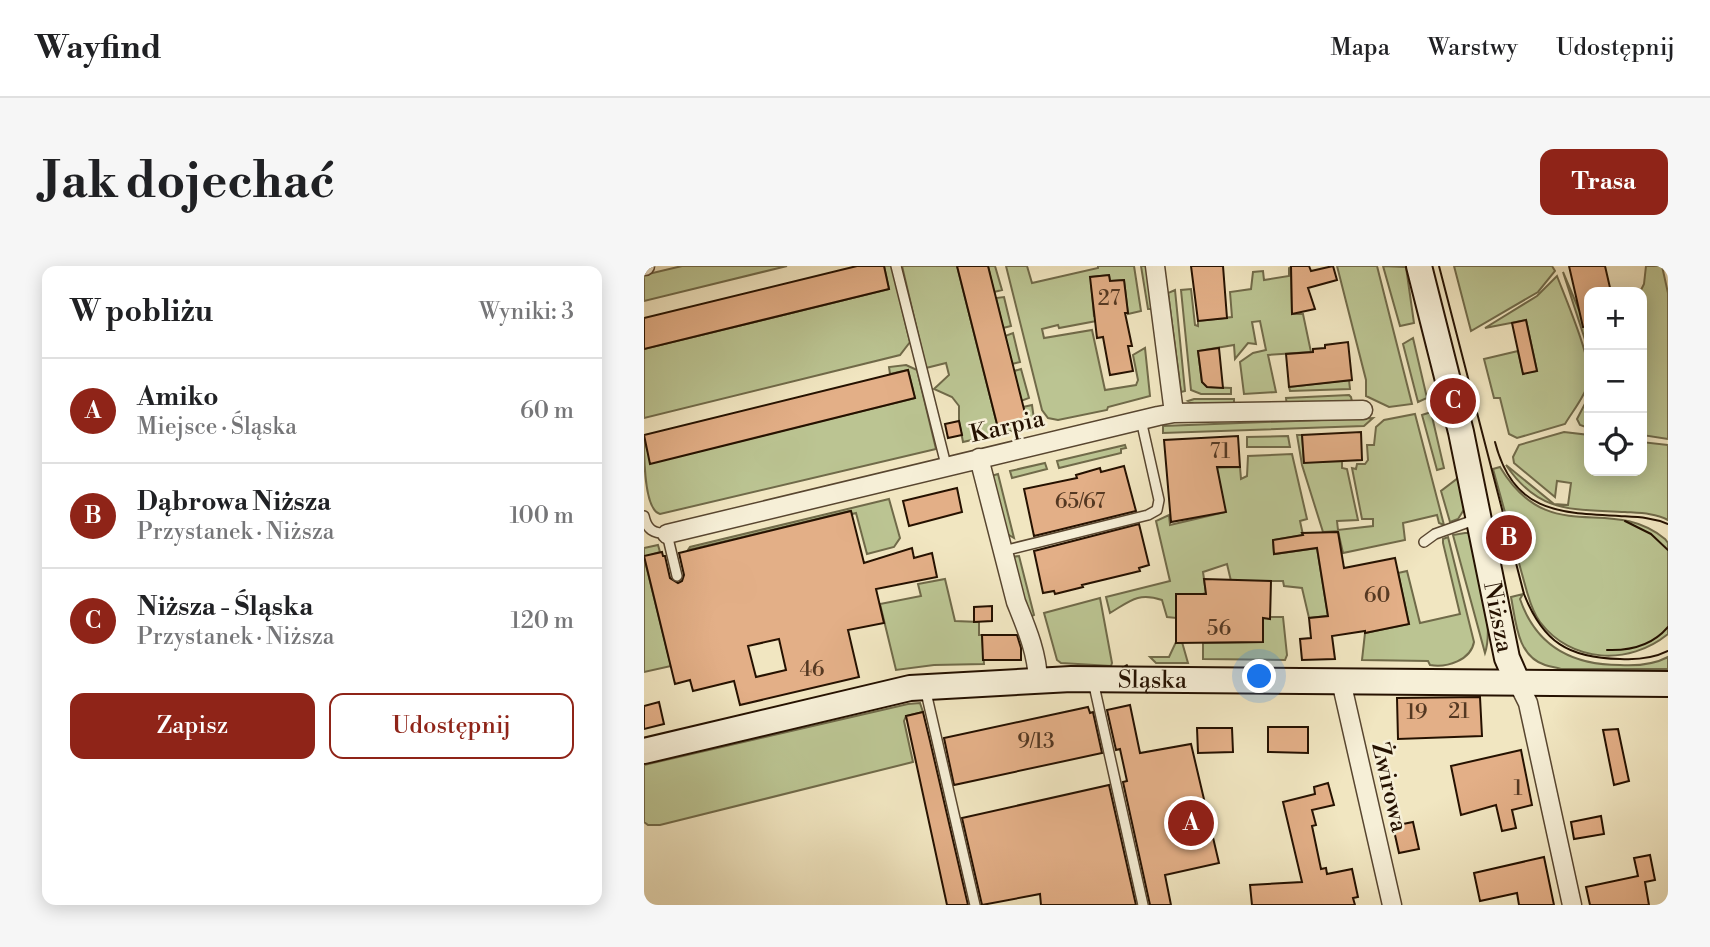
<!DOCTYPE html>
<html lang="pl">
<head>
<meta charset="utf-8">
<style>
	body { margin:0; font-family:"Libre Bodoni",serif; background:#f6f6f6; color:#202124 }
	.controls { position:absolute; right:21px; top:21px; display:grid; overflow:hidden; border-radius:14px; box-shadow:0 4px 18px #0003 }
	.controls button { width:63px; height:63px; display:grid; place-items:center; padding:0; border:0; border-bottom:2px solid #e0e0e0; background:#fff; color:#202124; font:35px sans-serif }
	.you { position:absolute; left:616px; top:411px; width:24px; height:24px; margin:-18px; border:5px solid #fff; border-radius:50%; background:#1a73e8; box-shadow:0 0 0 10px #1a73e833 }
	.badge { display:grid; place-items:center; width:46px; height:46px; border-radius:50%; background:#8f2418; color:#fff; font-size:23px; font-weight:700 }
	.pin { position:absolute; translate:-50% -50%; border:4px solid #fff; box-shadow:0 2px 7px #0006 }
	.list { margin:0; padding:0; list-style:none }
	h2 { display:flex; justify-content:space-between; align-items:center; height:91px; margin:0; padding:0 28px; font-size:30px }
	h2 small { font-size:23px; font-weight:400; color:#757577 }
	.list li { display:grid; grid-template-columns:46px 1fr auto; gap:21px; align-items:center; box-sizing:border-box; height:105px; padding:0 28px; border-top:2px solid #e0e0e0 }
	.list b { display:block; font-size:26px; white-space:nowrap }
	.list p { margin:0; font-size:23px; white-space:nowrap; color:#757577 }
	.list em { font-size:23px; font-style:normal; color:#757577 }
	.actions { display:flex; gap:14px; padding:21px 28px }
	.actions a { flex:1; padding:16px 0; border:2px solid #8f2418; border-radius:14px; text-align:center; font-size:24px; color:#8f2418 }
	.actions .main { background:#8f2418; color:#fff }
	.icon { flex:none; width:38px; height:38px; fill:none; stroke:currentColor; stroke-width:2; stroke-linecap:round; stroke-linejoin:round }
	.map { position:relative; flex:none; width:1024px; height:639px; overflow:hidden; border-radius:14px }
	header { display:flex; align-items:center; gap:42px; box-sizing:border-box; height:98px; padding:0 35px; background:#fff; border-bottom:2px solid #e0e0e0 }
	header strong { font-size:33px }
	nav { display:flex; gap:38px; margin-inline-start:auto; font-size:24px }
	.intro { display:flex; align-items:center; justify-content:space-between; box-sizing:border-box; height:168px; padding:0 42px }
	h1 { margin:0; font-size:49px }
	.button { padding:18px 32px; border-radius:14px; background:#8f2418; color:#fff; font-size:24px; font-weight:700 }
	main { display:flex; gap:42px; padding:0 42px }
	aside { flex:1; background:#fff; border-radius:14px; box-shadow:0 4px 18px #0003 }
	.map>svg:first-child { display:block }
	.green { fill:#bbc492; stroke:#706a49; stroke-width:2 }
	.building { fill:#e3af87; stroke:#251100; stroke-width:2; fill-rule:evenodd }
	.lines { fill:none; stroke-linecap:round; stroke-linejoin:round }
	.lane-casing { stroke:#584630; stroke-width:12 }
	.street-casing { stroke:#584630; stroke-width:21 }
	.secondary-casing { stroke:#251100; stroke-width:28 }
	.lane { stroke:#f6efd7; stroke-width:9 }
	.street { stroke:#f6efd7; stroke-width:18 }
	.secondary { stroke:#f6efd7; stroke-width:24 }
	.tram { stroke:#251100; stroke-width:2 }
	.labels { text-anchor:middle; stroke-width:5; stroke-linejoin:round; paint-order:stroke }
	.number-label { font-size:21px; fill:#543822 }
	.street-label { font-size:24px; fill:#251100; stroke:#f6efd7 }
</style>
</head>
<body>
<header>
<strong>Wayfind</strong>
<nav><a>Mapa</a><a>Warstwy</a><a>Udostępnij</a></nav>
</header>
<div class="intro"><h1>Jak dojechać</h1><a class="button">Trasa</a></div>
<main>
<aside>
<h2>W pobliżu<small>Wyniki: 3</small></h2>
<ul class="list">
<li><span class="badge">A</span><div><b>Amiko</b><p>Miejsce · Śląska</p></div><em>60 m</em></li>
<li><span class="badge">B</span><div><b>Dąbrowa Niższa</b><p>Przystanek · Niższa</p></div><em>100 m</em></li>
<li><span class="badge">C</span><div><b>Niższa - Śląska</b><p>Przystanek · Niższa</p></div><em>120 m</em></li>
</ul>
<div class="actions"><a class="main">Zapisz</a><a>Udostępnij</a></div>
</aside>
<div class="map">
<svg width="1024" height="639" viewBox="0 0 1024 639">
	<rect width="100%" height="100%" fill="#f1e6c1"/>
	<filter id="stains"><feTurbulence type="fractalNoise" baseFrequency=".00286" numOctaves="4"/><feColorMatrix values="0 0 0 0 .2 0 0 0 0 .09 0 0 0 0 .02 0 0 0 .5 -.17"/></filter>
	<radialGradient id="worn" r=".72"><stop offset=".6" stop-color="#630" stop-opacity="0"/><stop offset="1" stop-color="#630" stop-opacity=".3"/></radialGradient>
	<path class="green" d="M38 0H143L0 35V9Z
		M240 0H248L266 76 256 89 0 152V83L245 23Z
		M258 0H313L354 162 382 155 379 141 388 139 390 153 380 162 319 176 315 155V140L308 131 290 123 305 109 302 97 282 102Z
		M344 0H351L358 24 350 26Z
		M362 0H383L388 17 454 2V0H490L497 45 484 48 480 14 466 15 465 9 448 11 447 17 450 50 463 53 415 62 414 59 398 63 400 72 448 64 461 124 492 119 494 114 489 89 501 82 506 130 464 141 463 144 414 154 404 152 398 144Z
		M497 0H502L509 43H504Z
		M693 0H733L768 138 745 141 722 130V114Z
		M739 0 762 1 770 57 756 60Z
		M810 0H908L911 5 894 26 827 65Z
		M1002 0H1018L1024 27V173L998 169 996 26 1000 18Z
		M647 1 648 48H659L667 86 624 89 632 126 600 128 596 96 609 87 622 84 616 55 608 56 612 78 604 77 591 93 590 79 554 85 558 116 563 121 587 122V128H557L547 124 537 24 547 23 551 59 554 60V55L588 51 586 26 607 23 609 6 619 5 620 14 645 10V2Z
		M919 6 935 44 941 52 945 51V86Z
		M913 10C921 31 949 96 945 115 942 129 928 146 921 158L873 172 865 168 856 132H850L840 93 874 85 879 107 893 105 882 54 841 62 893 30Z
		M531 24 541 125 537 126 524 27Z
		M360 31 367 60 359 62 352 32Z
		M369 67 376 96 368 98 361 70Z
		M769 72 783 132 774 136 759 78Z
		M262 99 273 104 292 183 16 248C0 244 0 191 0 172L7 197 271 132 264 104 246 108 245 101Z
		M377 103 385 132 377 135 370 105Z
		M705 114 706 123 646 125 645 121Z
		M705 129 707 131 709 140 643 141 642 132Z
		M945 130V162L936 159 933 153Z
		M550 133H590V143H560L544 135Z
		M787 146 800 202 793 204 778 149Z
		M771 148 800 259 795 257 793 249 759 257 761 274 699 287 694 265 679 266 658 199 653 169H658L660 196 698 195V202L703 203 714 254 693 255 694 264 729 260V253H718L708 202 712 203 713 198H721L724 194 723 179H730L732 161 740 154Z
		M729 152 720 160 519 167V160Z
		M920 166 945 169V205H998V176L1024 179V254C1011 247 996 247 981 246 928 243 895 248 862 199L910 238 924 239 927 217 913 215 911 231 870 197 869 191 875 179Z
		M644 170 646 181H603V171Z
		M481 179 482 182 477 183V187L415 202 413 195Z
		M648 188 663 253 656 255 659 269 629 274 630 288 673 282 684 350 665 352 658 322 640 320 639 315H587L583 298 559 306 562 327 546 332 545 328 532 329V352L523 351 518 334C494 326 486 335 466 347L462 331 526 315 512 255 525 249 526 259 581 246 560 202 596 201 597 213 603 210 604 190Z
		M401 197 403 203 368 212 366 205Z
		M856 201C906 284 965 227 1021 273L1024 277V368C985 400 927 397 896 356 889 347 886 336 883 326L849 203Z
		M354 208 370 272 360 266 347 210Z
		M814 212 821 242 814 253 806 256 797 225Z
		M245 233 256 272 250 281 223 288 212 247 208 248 206 245 44 284 46 281Z
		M821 267H826C832 298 851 358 841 387L809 269Z
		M804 271 830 376C827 394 803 402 786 399L784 395 718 394 721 367 765 358 754 307 763 305 776 357 816 348 799 277V273Z
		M14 279 16 286 0 291 27 400 0 406V282Z
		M375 290 390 349 386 351 367 291Z
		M301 313 311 355 335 356V369H338L340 398 290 399 252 404 236 338 277 330 274 318Z
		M879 328 876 333C892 380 929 399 976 399 993 400 1009 399 1024 391V403H917C912 401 907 401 901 399 873 390 872 356 867 331Z
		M456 332 468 397 467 400 417 397 413 394 400 347Z
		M626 351H639L643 389 641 394 559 393V377L619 376V352Z
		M532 376H538L544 397H512L506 391H525Z
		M276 437 279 446 262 450 260 455 269 496 16 559H4L0 556V499L264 438Z"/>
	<path class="building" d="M213 0H240L245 23 0 83V52Z
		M313 0H344L383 155 354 162Z
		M547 0H579L583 52 554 55Z
		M647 0H665L667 5 689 0 693 14 664 22 671 43 648 48Z
		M925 0H961L967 26H945V61H939Z
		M465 9 466 15 480 14 484 47H481L488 80H484L489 105 466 109 459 71 453 72 446 11Z
		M882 54 893 105 879 108 868 57Z
		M704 76 708 114 645 121 642 88 669 86V83L681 82V79Z
		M575 82 579 122 563 121 558 116 554 85Z
		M264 104 271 132 6 198 0 169Z
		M315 155 318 169 304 172 301 158Z
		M717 166 718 194 660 197 658 169Z
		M594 170 596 201H573L582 246 527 256 520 174Z
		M480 200 492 245 390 270 380 223 433 212 432 209 456 202 457 206Z
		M313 222 318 246 265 260 259 235Z
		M207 245 220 297 268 282 270 292 288 287 293 311 232 323 240 357 204 364 215 411 96 439 90 415 49 425 46 414 31 418 0 290 18 286 19 290H21L26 312 34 317 38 315 40 309 35 287ZM135 373 142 404 112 411 104 380Z
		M495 258 505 299 495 302 496 305 438 319 439 321 411 328 410 325 399 327 390 285Z
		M694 266 700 302 751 292 765 358 721 367V365L688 370 691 393 658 394 656 373 667 372 665 352 684 350 673 282 630 288 629 274 659 269 658 267Z
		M560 313 627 315 626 353 619 352V376L532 377V328H562Z
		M348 340V355L330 356V341Z
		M338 369H373L377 382V394H339Z
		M836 431 838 470 754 473 753 432Z
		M15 436 20 458 0 463V440Z
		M486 439 496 487 547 478 575 597 521 609 527 639H506L479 516 483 515 476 483 472 484 463 444Z
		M444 441 446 447 449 446 458 487 310 519 300 472Z
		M279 446 286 475 324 639H303L262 450Z
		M624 461H664V487L624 486Z
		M553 462H588L589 486 554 487Z
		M974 463 985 515 970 519 959 464Z
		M877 484 888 539 868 544 872 562 858 565 852 539 817 549 807 500Z
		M684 517 690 539 668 544 672 559 668 560 677 603 682 602 683 608 708 603 714 631 709 632 711 639H608L606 619 658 616 639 536 671 528 670 521Z
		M465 519 492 639H397L396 628 338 639 318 552Z
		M957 550 960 568 930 573 927 556Z
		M769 556 775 583 755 587 749 560Z
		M1006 589 1011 614 1001 616 1005 639H946L942 621 994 610 990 592Z
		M900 591 910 639H875L873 627 836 635 830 607Z"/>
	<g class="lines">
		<defs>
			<path id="lane" d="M252 0 302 199
				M0 250C3 264 9 267 23 268L33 310
				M780 276 791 268 833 253
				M359 285 504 249 513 244 515 234 497 154
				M449 415 499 639
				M281 422 331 639"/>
			<path id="street" d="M0 0H1
				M511 0 530 147
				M335 192 372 336C382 361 393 386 394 414
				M23 268 514 150 530 147 719 144
				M697 415 748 639
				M873 415 884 437 928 639"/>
			<g id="secondary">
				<path id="s1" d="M775 0 817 166 863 392 873 415"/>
				<path id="s2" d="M0 485 266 422 427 413 1024 418"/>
			</g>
		</defs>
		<use href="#lane" class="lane-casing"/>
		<use href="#street" class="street-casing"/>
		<use href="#secondary" class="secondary-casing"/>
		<use href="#lane" class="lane"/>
		<use href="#street" class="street"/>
		<use href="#secondary" class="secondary"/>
		<path class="tram" d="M795 0 880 328C899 376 924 392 976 393 993 394 1008 393 1024 385
			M851 176C869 246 914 247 975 250 992 251 1008 251 1024 258
			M981 255 1007 268 1024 284
			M963 384C987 385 1008 380 1024 361"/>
	</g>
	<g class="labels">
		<g class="number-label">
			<text x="465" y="39">27</text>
			<text x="576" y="192">71</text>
			<text x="436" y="242">65/67</text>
			<text x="733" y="336">60</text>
			<text x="575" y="369">56</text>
			<text x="168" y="410">46</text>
			<text x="815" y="452">21</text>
			<text x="773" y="453">19</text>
			<text x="392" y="482">9/13</text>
			<text x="874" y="529">1</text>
		</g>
		<g class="street-label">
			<text transform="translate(363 160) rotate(-13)" y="8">Karpia</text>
			<text dy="8" stroke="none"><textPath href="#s1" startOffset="360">Niższa</textPath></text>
			<text dy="8" stroke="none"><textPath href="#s2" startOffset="516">Śląska</textPath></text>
			<text transform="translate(746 521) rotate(77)" y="8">Żwirowa</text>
		</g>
	</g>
	<rect width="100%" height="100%" filter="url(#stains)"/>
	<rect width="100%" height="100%" fill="url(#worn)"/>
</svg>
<div class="controls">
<button>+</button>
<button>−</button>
<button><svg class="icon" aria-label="locate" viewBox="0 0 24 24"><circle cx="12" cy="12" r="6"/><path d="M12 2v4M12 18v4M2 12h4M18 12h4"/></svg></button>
</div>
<div class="you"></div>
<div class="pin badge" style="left:547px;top:557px">A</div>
<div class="pin badge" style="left:865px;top:272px">B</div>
<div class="pin badge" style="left:809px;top:135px">C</div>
</div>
</main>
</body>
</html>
